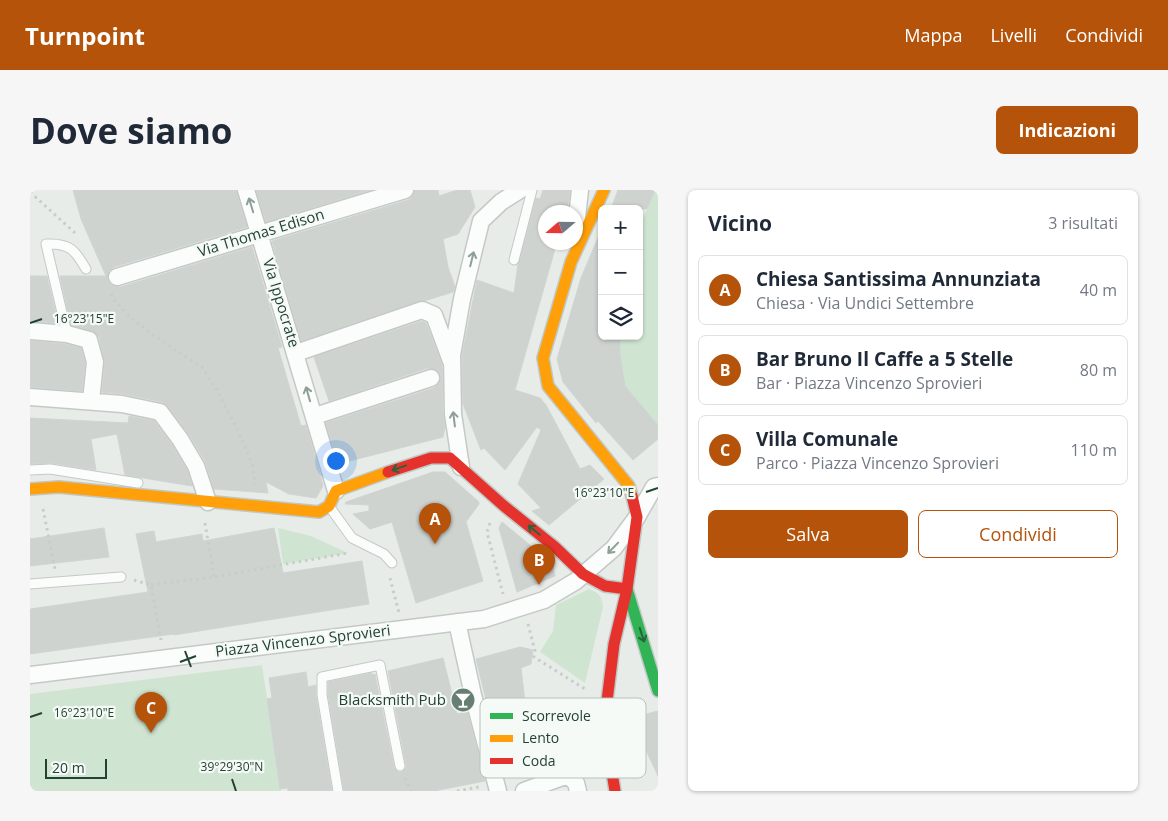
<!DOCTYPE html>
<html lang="it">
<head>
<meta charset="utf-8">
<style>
	body { margin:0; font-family:"Open Sans",sans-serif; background:#f6f6f7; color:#1f2937 }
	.controls { position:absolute; right:15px; top:15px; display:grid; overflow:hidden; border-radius:8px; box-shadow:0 1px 4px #0004 }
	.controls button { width:45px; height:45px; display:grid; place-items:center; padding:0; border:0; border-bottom:1px solid #e0e1e3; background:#fff; color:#1f2937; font:25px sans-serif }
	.compass { position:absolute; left:508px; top:15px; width:45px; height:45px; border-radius:50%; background:#fff; box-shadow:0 1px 4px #0004; rotate:250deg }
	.scale { position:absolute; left:15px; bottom:12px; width:62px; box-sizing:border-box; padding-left:5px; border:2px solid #224232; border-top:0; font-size:14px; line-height:18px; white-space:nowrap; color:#224232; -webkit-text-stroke:4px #f5faf7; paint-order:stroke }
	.you { position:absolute; left:305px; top:270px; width:18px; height:18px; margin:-12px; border:4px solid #fff; border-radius:50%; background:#1a73e8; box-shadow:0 0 0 8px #1a73e833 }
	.badge { display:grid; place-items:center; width:32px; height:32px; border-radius:50%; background:#b45309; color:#fff; font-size:16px; font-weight:700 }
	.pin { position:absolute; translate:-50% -41px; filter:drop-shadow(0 1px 2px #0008) }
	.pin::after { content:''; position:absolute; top:26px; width:18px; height:15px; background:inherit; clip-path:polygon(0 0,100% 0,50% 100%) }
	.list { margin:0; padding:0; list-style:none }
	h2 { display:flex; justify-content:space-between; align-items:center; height:65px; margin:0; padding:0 20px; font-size:21px }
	h2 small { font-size:16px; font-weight:400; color:#747a83 }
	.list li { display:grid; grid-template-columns:32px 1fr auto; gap:15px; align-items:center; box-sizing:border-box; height:70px; margin:0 10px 10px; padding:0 10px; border:1px solid #e0e1e3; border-radius:8px }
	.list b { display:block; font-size:19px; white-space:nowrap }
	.list p { margin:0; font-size:16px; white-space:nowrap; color:#747a83 }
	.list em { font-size:16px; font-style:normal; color:#747a83 }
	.actions { display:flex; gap:10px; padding:15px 20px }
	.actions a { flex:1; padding:11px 0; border:1px solid #b45309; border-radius:8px; text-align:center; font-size:18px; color:#b45309 }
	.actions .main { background:#b45309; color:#fff }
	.icon { flex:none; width:28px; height:28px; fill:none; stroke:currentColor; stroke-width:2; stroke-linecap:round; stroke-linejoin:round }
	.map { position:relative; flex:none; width:628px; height:601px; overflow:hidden; border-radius:8px }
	header { display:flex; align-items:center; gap:30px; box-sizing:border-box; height:70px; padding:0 25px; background:#b45309; color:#fff }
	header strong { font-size:24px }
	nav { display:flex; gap:28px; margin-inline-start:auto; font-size:18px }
	.intro { display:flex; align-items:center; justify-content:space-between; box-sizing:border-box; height:120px; padding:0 30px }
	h1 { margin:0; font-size:35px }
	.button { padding:12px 22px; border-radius:8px; background:#b45309; color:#fff; font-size:18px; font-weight:700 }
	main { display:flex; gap:30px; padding:0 30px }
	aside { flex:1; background:#fff; border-radius:8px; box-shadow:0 1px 4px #0004 }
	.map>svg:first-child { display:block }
	.green { fill:#cfe5d1 }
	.building { fill:#ced3d0; stroke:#cfd5d2 }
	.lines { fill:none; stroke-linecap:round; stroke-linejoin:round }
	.lane-casing { stroke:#c4c9c6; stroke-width:11 }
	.street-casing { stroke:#c4c9c6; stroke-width:19 }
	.fast-casing { stroke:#c0c8c4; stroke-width:14 }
	.slow-casing { stroke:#c0c8c4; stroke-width:14 }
	.jam-casing { stroke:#c0c8c4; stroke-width:14 }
	.path { stroke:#c6cec9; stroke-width:3; stroke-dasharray:2.5 4; stroke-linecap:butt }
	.lane { stroke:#fbfcfc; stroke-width:9 }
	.street { stroke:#fbfcfc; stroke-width:16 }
	.fast { stroke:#30b455; stroke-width:11 }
	.slow { stroke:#ff9f0a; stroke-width:11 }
	.jam { stroke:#e5322d; stroke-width:11 }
	.oneway { stroke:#8e9f97 }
	.oneway2 { stroke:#26643c }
	.ticks { fill:none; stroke:#224232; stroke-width:2 }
	.labels { text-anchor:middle; stroke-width:4.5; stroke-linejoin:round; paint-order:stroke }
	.street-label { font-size:15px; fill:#224232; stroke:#f5faf7 }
	.poi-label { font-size:15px; fill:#224232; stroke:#f5faf7; text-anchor:end }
	.key { fill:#f5faf7; stroke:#b6c3bc; stroke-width:1 }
	.key-label { font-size:14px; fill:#224232 }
	.ticks-label { font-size:12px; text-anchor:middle; fill:#224232; stroke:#f5faf7; stroke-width:4.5; stroke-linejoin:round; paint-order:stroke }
</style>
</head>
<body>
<header>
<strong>Turnpoint</strong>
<nav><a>Mappa</a><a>Livelli</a><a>Condividi</a></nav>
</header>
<div class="intro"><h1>Dove siamo</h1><a class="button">Indicazioni</a></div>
<main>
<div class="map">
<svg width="628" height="601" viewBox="0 0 628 601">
	<rect width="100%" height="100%" fill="#e7ece9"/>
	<path class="green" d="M625 0H628V235L595 196 590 165V146H609V79L614 68C600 51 618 18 625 0Z
		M248 338 281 346 318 363 253 374Z
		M559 399C569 403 572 406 573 417L555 493 510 462 523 441 526 415Z
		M232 475 251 601H0V504Z"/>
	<path class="building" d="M43 0H206L217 37 84 77 79 81 77 89 81 95 90 97 222 57 252 157 248 158 271 236 276 235 289 280 293 296 286 308 259 304 236 292 238 303 184 299 175 271 158 243 138 216 132 212 94 204 72 202 75 173 69 147 62 141 41 135 30 86H76L51 29Z
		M226 0H340L236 32Z
		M385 0H408L409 6 427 0H440L445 17 428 44 413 49 418 77 425 97 423 102 394 111H389L271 151 242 51 378 10 383 6Z
		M513 0H540L539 10 536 22H516V52H527L485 200 510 208 516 215 550 279 560 275 574 289 519 335 502 321 511 318 488 294 511 240 507 237 475 280 454 258 451 260 433 214 432 166 447 90 484 103 488 74 506 8 510 9Z
		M588 0H625L617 19H581Z
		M572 38V146H590V165L595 196 628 235V249L603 270 568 231 566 233 533 192 527 169 551 88Z
		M0 86H17L28 133 0 131Z
		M392 131 396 133 412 175 413 224 415 237 413 247 308 274 296 233 404 198 409 194 411 185 407 180 398 178 299 211 284 167Z
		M0 151 35 154 51 158 55 173 52 201 0 197Z
		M99 226 124 231 142 255 157 280 162 296 95 285 87 244 61 249 66 280 21 273 0 274V228L98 233Z
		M403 282H415L449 312V314L436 332 453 391 386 413 362 332 340 339 323 324 339 321V315L315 314 316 312Z
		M472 332 522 373 525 386 487 402 469 338Z
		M74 338 79 367 0 376V349Z
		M244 338 253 383 332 371 339 414 144 445V444L0 464V419L118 402 106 344 124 341 126 352 172 344 173 351Z
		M490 457 503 460 501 474 491 478 500 555 507 554 514 579 475 587 446 469Z
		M413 468 427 524 437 521 455 591 404 601H314L298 504V492L342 483V485L345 484 364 577 368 582H372L376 578V575L358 481Z
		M276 482 278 497 286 495V506L302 601H258V598L250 599 237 509 242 508 239 488Z
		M628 521V586L601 528Z"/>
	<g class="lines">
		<defs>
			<path id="lane" d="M484 70 502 0
				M37 144 16 54C40 53 45 60 56 79
				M0 280 20 279 108 293
				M299 316 322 348 354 364 362 373
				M0 394 91 387
				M308 601 292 505V487L350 475 370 576"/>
			<path id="street" d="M216 0 306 301
				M546 36 550 0
				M87 87 375 0
				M0 141 37 144 59 150 65 172 61 211
				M266 163 392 120 404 125 421 171
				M0 207 92 214 130 222 150 249 166 276 178 312
				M285 226 401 188
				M431 277 423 224 422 165 432 109 451 31 471 12 490 0
				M427 432 443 505 468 601
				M0 485 454 429 514 410 546 391 584 358 607 327 624 297 628 296
				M494 601 538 585 546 593 548 601"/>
			<path id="fast" d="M597 399 628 501"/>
			<path id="slow" d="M574 0 541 72 513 168 518 196 599 296 602 306
				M0 299 29 297 289 322 299 316 306 301 358 282"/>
			<path id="jam" d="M358 282 401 268H420L474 316 525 357 553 384 575 396 597 399
				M585 601 578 558 577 511 584 454 597 399 607 327 602 306"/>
		</defs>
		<use href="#lane" class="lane-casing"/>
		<use href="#street" class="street-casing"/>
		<use href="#fast" class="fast-casing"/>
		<use href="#slow" class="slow-casing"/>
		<use href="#jam" class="jam-casing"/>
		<path class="path" d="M0 2 45 43
			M81 104 83 109 101 128 126 147 172 177 188 202 209 243 222 273 225 295
			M13 319 25 379
			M175 333 184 387
			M460 333 457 342 473 404
			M360 388 369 423
			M104 390 121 395 131 450
			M121 395 184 387 318 363
			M498 434 505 461 504 467 555 499
			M476 559 506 552
			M375 588 381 601
			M427 601 449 597"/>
		<use href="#lane" class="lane"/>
		<use href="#street" class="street"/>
		<use href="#fast" class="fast"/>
		<use href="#slow" class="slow"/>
		<use href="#jam" class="jam"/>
	</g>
	<defs><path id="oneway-shaft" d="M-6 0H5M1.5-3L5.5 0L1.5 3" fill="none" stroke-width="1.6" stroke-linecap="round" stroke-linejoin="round" transform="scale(1.25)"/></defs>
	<g class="oneway">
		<use href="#oneway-shaft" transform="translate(221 15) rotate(-107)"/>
		<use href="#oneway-shaft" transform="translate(442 69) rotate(-76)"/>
		<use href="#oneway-shaft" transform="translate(278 204) rotate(-106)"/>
		<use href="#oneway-shaft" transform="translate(424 229) rotate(-97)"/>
		<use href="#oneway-shaft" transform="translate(583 358) rotate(134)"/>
	</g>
	<g class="oneway2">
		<use href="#oneway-shaft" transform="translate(369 278) rotate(160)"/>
		<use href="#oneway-shaft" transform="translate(504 340) rotate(-141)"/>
		<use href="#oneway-shaft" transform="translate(612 445) rotate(72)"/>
	</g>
	<path class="ticks" d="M0 133 12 129M616 302 628 298M155 461 161 477M150 472 166 466M0 527 12 523M202 589 206 601"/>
	<defs>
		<symbol id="bar-disc" viewBox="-11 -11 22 22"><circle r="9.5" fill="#677e72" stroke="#f5faf7"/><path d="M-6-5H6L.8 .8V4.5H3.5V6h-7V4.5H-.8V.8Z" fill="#fff"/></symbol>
	</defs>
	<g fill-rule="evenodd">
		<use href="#bar-disc" x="419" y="496" width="28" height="28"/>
	</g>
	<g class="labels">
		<g class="street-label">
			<text transform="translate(231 43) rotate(-17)" y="5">Via Thomas Edison</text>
			<text transform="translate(251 113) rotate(73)" y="5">Via Ippocrate</text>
			<text transform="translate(273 451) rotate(-7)" y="5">Piazza Vincenzo Sprovieri</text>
		</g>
		<g class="poi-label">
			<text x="416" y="515">Blacksmith Pub</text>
		</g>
	</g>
	<rect x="450" y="508" width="166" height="80" rx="8" class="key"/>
	<rect x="460" y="523" width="23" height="6" fill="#30b455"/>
	<rect x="460" y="545" width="23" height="7" fill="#ff9f0a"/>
	<rect x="460" y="568" width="23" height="6" fill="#e5322d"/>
	<g class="key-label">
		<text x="492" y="531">Scorrevole</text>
		<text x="492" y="553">Lento</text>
		<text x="492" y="576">Coda</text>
	</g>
	<g class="ticks-label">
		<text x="54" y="133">16°23'15"E</text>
		<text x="574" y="307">16°23'10"E</text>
		<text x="54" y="527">16°23'10"E</text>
		<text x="202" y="581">39°29'30"N</text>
	</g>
</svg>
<div class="controls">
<button>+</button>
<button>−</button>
<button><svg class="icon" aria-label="layers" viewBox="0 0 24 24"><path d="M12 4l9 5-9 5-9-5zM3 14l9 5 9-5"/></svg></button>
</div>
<svg class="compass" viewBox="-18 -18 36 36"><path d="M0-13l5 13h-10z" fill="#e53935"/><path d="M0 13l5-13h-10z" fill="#747a83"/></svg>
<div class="scale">20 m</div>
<div class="you"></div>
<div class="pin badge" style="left:405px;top:354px">A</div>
<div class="pin badge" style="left:509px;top:395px">B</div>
<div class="pin badge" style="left:121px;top:543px">C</div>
</div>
<aside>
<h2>Vicino<small>3 risultati</small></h2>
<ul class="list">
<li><span class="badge">A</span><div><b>Chiesa Santissima Annunziata</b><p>Chiesa · Via Undici Settembre</p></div><em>40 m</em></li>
<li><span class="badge">B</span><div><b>Bar Bruno Il Caffe a 5 Stelle</b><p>Bar · Piazza Vincenzo Sprovieri</p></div><em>80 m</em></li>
<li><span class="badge">C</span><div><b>Villa Comunale</b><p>Parco · Piazza Vincenzo Sprovieri</p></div><em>110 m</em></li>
</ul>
<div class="actions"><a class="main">Salva</a><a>Condividi</a></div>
</aside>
</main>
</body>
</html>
